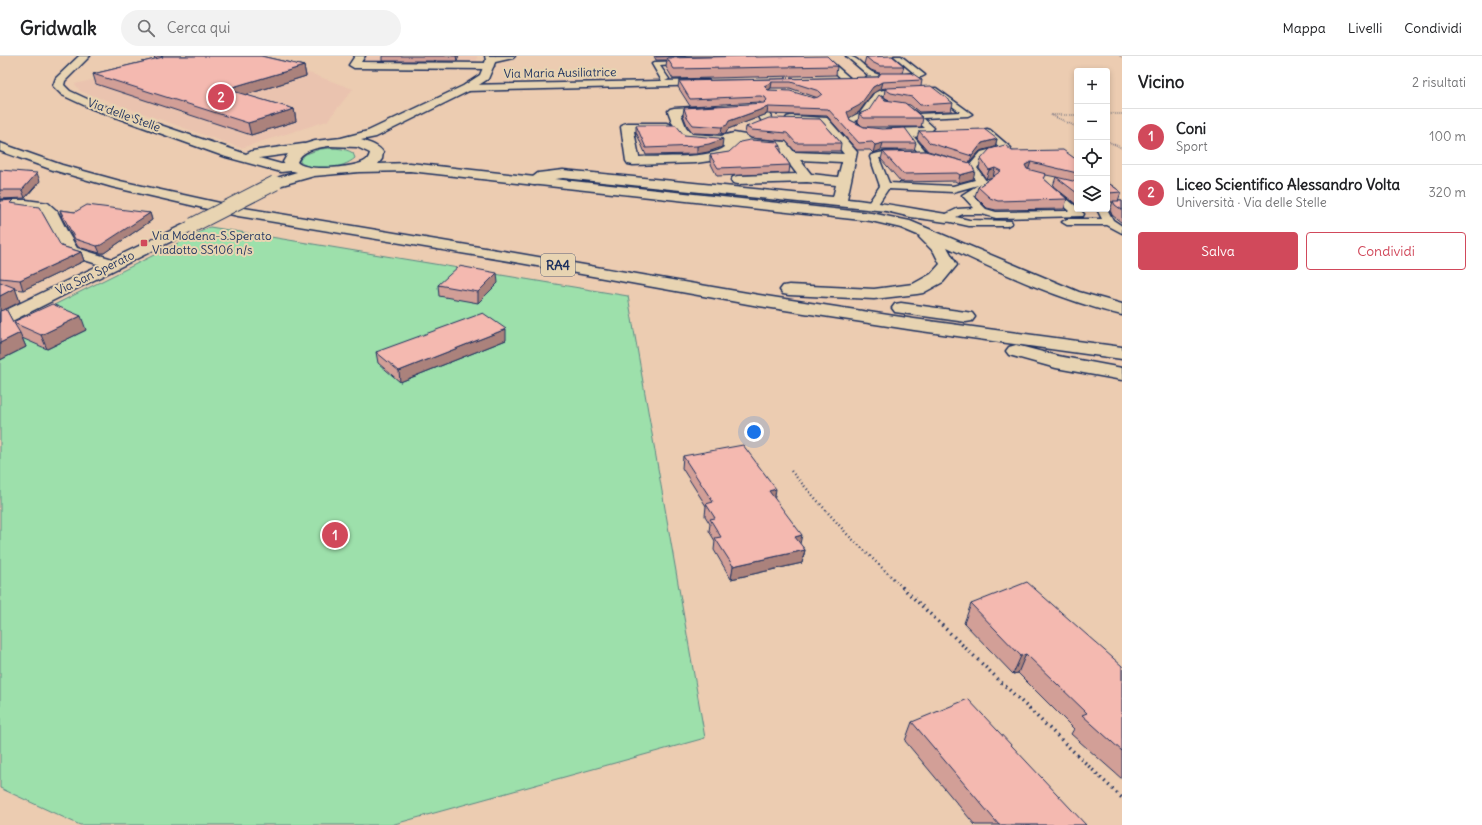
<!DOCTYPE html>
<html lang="it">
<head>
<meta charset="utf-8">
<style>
	body { margin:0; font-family:Delius,sans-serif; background:#f2f2f2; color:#202124 }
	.controls { position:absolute; right:12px; top:12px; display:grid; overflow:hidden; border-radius:4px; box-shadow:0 2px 6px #0003 }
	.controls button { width:36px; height:36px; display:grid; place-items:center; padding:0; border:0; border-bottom:1px solid #e0e0e0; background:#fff; color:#202124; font:20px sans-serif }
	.you { position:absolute; left:754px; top:376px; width:14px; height:14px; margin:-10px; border:3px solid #fff; border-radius:50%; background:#1a73e8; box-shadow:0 0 0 6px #1a73e833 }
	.badge { display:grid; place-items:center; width:26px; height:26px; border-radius:50%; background:#d1495b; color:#fff; font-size:13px; font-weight:700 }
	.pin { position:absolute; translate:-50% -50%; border:2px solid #fff; box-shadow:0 1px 4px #0006 }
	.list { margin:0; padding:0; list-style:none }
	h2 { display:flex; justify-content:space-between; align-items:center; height:52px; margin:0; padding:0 16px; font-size:17px }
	h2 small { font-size:13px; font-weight:400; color:#757577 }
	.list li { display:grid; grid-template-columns:26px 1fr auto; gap:12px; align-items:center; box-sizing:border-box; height:56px; padding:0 16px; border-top:1px solid #e0e0e0 }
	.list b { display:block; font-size:15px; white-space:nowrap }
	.list p { margin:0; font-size:13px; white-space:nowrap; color:#757577 }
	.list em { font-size:13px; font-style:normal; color:#757577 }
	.actions { display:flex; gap:8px; padding:12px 16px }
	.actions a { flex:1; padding:9px 0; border:1px solid #d1495b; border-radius:4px; text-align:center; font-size:14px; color:#d1495b }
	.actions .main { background:#d1495b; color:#fff }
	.icon { flex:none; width:22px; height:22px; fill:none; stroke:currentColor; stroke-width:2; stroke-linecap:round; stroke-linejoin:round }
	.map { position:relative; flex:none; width:1122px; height:769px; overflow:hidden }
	header { display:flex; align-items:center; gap:24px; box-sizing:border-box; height:56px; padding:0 20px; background:#fff; border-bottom:1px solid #e0e0e0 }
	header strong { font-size:19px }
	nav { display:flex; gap:22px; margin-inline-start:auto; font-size:14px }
	.search { width:280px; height:36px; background:#f2f2f2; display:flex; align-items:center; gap:10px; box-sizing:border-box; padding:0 14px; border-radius:22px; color:#757577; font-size:15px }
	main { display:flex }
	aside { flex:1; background:#fff }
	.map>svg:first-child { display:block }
	.built { fill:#eac3af }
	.green { fill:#9de0ab; stroke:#5c8884 }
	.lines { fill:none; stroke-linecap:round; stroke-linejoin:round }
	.lane-casing { stroke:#1b2f5e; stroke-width:3 }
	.street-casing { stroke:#1b2f5e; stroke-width:3 }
	.secondary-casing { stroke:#1b2f5e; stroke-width:3 }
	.highway-casing { stroke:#1b2f5e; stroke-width:3 }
	.path-far2 { stroke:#1b2f5e; stroke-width:1.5; stroke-dasharray:0.5 1.5; stroke-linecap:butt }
	.path-far1 { stroke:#1b2f5e; stroke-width:2.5; stroke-dasharray:1 3; stroke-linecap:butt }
	.path { stroke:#1b2f5e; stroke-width:3.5; stroke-dasharray:1.5 4; stroke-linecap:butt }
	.lane { fill:#e8d4b2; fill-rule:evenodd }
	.street { fill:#e8d4b2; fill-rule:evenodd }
	.secondary { fill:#e8d4b2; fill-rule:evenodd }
	.highway { fill:#e8d4b2; fill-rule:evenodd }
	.secondary-bridge-casing { stroke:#1b2f5e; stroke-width:16; stroke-linecap:butt }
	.secondary-bridge { stroke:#e8d4b2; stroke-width:14 }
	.wall { fill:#d29f97; stroke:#1b2f5e; fill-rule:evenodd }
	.shaded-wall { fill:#ab827b; stroke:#1b2f5e }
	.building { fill:#f4b9b0; stroke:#1b2f5e; fill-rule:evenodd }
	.poi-dot { fill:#d1495b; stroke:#e8d4b2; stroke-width:1.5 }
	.labels { text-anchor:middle; stroke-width:4; stroke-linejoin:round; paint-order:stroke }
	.far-street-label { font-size:12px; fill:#1b2f5e; stroke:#e8d4b2 }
	.far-poi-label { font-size:12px; fill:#1b2f5e; stroke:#e8d4b2; text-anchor:start }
	.shield { fill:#e8d4b2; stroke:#586077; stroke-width:1 }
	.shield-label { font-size:13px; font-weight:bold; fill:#1b2f5e }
</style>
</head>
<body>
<header>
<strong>Gridwalk</strong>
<div class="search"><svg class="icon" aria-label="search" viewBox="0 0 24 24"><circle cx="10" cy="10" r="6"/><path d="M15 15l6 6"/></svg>Cerca qui</div>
<nav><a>Mappa</a><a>Livelli</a><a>Condividi</a></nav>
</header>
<main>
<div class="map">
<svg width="1122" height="769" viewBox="0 0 1122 769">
	<rect width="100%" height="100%" fill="#ecccb1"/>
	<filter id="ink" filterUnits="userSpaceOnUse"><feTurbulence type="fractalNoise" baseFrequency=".025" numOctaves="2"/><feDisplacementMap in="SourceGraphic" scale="8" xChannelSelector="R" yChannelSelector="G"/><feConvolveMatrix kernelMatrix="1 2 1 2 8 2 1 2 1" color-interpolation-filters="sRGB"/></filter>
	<g filter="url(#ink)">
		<path class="built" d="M192 0H232L312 18 353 33 327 65 241 92 80 35 75 28Z
			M366 0H477V4L476 7 360 8Z"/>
		<path class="green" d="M320 93C331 92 343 91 353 97L355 102C343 113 313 117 300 106V103L306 98Z
			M210 171 628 240 705 682 391 769H80L0 732V276Z"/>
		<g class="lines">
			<defs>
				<path id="lane" d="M846 0C859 0 863 12 874 17 885 22 903 18 914 17L894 0H901L925 19 921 21 886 23 874 21 878 24 877 26 869 25 865 23 868 19Z
					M819 3H828L852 24 851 26H845L824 6 819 5Z
					M687 5 689 6V8L660 10 669 23 665 25H662L652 8 655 6Z
					M936 32 972 58 968 60 923 62 934 72 929 77 920 78 919 80 914 81 928 98 927 100H921L904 78 887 79 883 76 887 73 925 72 904 54 884 50 877 45 866 61 855 65C860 70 866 72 869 76L865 79 856 76 847 66 848 62 860 57 875 36 884 34ZM934 36 960 56 918 58C906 47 894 49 880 40L885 38Z
					M987 73 990 74 1011 92 1010 94 987 100 977 112 986 125 983 127 988 130 973 140 986 153 996 156 1069 155 1047 136 1045 134 1050 131 1053 132 1077 151V153H1079L1084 158 1083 160 996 162 982 158H963L956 161 969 164 1011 165 1012 167 1007 170H969L942 164 941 162 942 160 957 153 974 152 962 139 978 129 953 136 888 133 876 151H868L867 149 880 130 870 101 871 99C880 97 899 91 906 98L902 101 879 102 889 127 953 130 975 124 967 112 969 110 981 96 1000 91 985 79 980 80 976 77 977 75Z
					M1097 153H1107L1113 164 1122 170V177L1107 169H1067L1062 166 1067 163H1102Z"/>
				<path id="street" d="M79 0H90L65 25 64 29 70 35 98 48 246 98 252 95 303 88 308 89 309 92 308 95 303 96 259 102 281 108H299L301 111 299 114 281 116 226 101 90 52 62 39 53 30 56 22Z
					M355 0H365L361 6 489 7 494 10 489 13 354 12 349 9Z
					M496 0H515L513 2 491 7 486 4 487 2Z
					M708 24 713 27 712 29 467 35 462 32 467 29Z
					M747 30 751 31 773 64 771 67H763L761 64 742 33Z
					M714 50 718 51 720 53 718 55 681 58 686 71 692 78 721 80 734 77 745 79 751 83 786 86 794 96 844 98 820 68H791L787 67 785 64 787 61 791 60 827 62 857 96 847 143C880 146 913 153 946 158L951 159 953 162 951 165 946 166 911 161 886 155 563 122 546 124 535 129 530 128 528 125 538 117 563 114 833 141 836 129 807 126 738 128 733 127 731 124 733 121 738 120 797 118 778 93 749 90 738 92 728 102 723 103 696 107 633 109 628 108 626 105 621 71 623 68 627 67H666L670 68 672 71 670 74 666 75H634L639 101C659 100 711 103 725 91L719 88 684 85 674 71 668 55 670 53 674 52ZM800 104 842 106 838 121 811 118Z
					M0 144H26L48 147 57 155 68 177 77 192 119 205 121 208 119 211 113 213 65 198C60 191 44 157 41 155 30 149 11 152 0 152Z"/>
				<path id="secondary" d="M485 0H495L496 4 488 23 471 34 376 81 361 84C369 87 378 89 383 96L382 103 378 108 410 107 535 121 540 122 542 125 540 128 535 129 410 115 359 116 314 120 275 131 270 130 268 127 270 124 297 116 289 114 283 106 289 96 298 90 315 85 341 82 368 75 463 30 480 19 486 4ZM329 90 357 91 370 97C369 101 368 103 365 105 354 112 305 116 297 106 303 93 317 92 329 90Z
					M193 164 198 166 201 169 198 172 6 268 0 269V257Z"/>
				<path id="highway" d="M0 87 62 109 120 125 238 151 509 196 759 239 914 263 1122 291V303L914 274 759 250 509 205 238 160 112 131 53 114 0 95Z
					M535 121 871 157 910 165 1079 236 1122 248V259C1060 244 1004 218 947 191L957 209 943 226 923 237 917 238 874 243 789 239 783 238 780 234 783 230 789 229 874 233 913 228 931 218 940 208 934 196 919 181 920 180 901 172 871 165 530 128 528 125 530 122Z
					M901 247 966 256 972 257 975 261 972 265 966 266 895 256 892 252 895 248Z
					M1016 289 1058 300 1122 312V324L1056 312 1009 299 1006 295 1009 291Z"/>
			</defs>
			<use href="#lane" class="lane-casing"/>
			<use href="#street" class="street-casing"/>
			<use href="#secondary" class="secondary-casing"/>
			<use href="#highway" class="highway-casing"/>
			<path class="path-far2" d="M1120 0 1122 1
				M1107 58H1122
				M1077 59H1051L1077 71
				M1107 85 1122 92"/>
			<path class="path-far1" d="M791 415 847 478 903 532"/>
			<path class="path" d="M902 531 1122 742"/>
			<use href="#lane" class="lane"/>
			<use href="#street" class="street"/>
			<use href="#secondary" class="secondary"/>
			<use href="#highway" class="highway"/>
			<defs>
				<path id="secondary-bridge" d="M193 169 275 127"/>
			</defs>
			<use href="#secondary-bridge" class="secondary-bridge-casing"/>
			<use href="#secondary-bridge" class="secondary-bridge"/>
		</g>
		<path class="wall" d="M154 0H261L304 10 306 20 245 39 294 53 296 65 251 79 96 28 93 18 155 3Z
			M382 0H459L457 5H382Z
			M654 0H754L755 1 837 10 836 19 673 23 666 11 667 4H656Z
			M866 1 904 10 902 17 922 24 921 30 953 47 951 55 919 56 910 49 905 48 923 62 921 71H863L858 66 859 58 869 54 885 44H889L884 41 885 33 886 32 880 33 872 38 859 56 849 61 850 64 864 71 916 87 914 94H881L873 97 870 94H857L827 60 767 58 728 73 726 77 721 78 693 77 687 69 683 59 684 52 763 48 759 46 690 50 678 31 679 25 878 21 880 17H879L871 14 864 8ZM771 32H790L818 42H814L769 34Z
			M820 63 841 87 840 95H795L786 85 751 82 745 78 746 71Z
			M636 69 684 79 722 91 708 96 697 98 646 99 636 76Z
			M919 75 997 83 995 91 980 95 969 107 928 95 917 82Z
			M781 90V95L790 109 789 117 717 120 710 106V99Z
			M925 95 973 123 958 127 955 125 901 126 881 103 883 96Z
			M1012 95 1077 104V149L1053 130 1056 121 1046 119 1044 123 1067 143 1064 153 996 154 987 152 975 140 978 131 993 121 986 123 979 112 981 103Z
			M0 114 40 125 25 142 0 143Z
			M1107 126 1121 136 1118 145H1122V167L1112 159 1110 154 1113 146H1108L1107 147Z
			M0 145 14 148 61 190 81 196 84 205 23 234 15 233 20 246 6 253 13 266 86 274 47 293 22 282 26 291 0 304Z
			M60 154 75 156 150 157 152 164 104 197H100L78 191 62 162Z
			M498 227 478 247 439 240 438 229Z
			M506 284 400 326 378 307 376 296Z
			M683 400 774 442 800 488 805 494 802 507 731 523 714 494 715 485 709 475 710 468 705 460 706 450 682 412Z
			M971 548 1122 610V723L1071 678 1074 673 1018 617 1013 618 964 567Z
			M912 666 1086 769H975L905 685Z"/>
		<path class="shaded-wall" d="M456 0H459L457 5Z
			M304 10 306 20 229 44 226 33Z
			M772 26 771 32 764 37V30Z
			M882 26 880 33 872 38 859 56 846 64 847 56 873 31Z
			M768 51 767 58 728 73 726 77 721 78 722 71 729 65Z
			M294 53 296 65 251 79 248 67Z
			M723 83 722 91 708 96 697 98V90Z
			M997 83 995 91 980 95 969 107 972 100 982 87Z
			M883 87 881 94 873 97 875 89Z
			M1031 106 1028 115 1025 109Z
			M995 112 993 121 986 123 989 114Z
			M975 115 973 123 958 127 960 119Z
			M37 117 40 125 25 142 22 134Z
			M150 157 152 164 104 197H100L97 190Z
			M81 196 84 205 23 234 20 224Z
			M497 217 498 227 478 247V236Z
			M15 232 20 246 0 256V240Z
			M81 260 86 274 47 293 41 279Z
			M506 273V284L400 326 399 315Z
			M20 277 26 291 0 304V287Z
			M776 433 774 446 769 435Z
			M802 479 799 492 795 481Z
			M805 494 802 507 731 523 733 510Z
			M1026 598 1018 617 1013 618 1021 600Z"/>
		<path class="building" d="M161 0H261L304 10 226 33 294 53 248 67 93 18 163 1Z
			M656 0H692L656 1Z
			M750 0H754L755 1 827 0 837 10 674 13 667 2Z
			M892 0 904 10H880L872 6 866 1Z
			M881 17H912L922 24 882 26 873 31 860 49 847 56 850 64 864 71 882 73 905 72 916 87H883L875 89 872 86 859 87 828 53 768 51 729 65 727 69 722 71 693 69 687 61 684 52 764 47 767 44 765 41 760 40 690 43 679 25 878 21ZM772 26H791L819 35 822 38 818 41 814 42 790 35 768 34 764 30Z
			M931 30 953 47 920 49 912 41 891 37 885 33 887 32Z
			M879 39 885 44 905 47 923 62H864L859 58 869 54Z
			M769 62 820 63 841 87H796L787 77 752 74 746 71Z
			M636 69H676L684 79 719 82 723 83 709 88 697 90 646 92Z
			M984 73 997 83 982 87 972 100 930 87 919 75Z
			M750 84 778 86 781 90H777L790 109 718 112 710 99 729 96 740 86Z
			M1005 89 1012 95 1063 94 1077 104V117L1031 106 1025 109 1027 113 1046 118 1043 122 1067 143 998 145 990 142 978 131 1001 115 995 112 989 114 981 103 990 93Z
			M925 95 970 107 975 115 960 119 957 117 903 118 883 96Z
			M0 114 37 117 22 134H0Z
			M1056 121 1077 126V137Z
			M1107 126 1121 136 1109 137V142H1107Z
			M13 144 10 147 39 151 61 190 81 196 20 224 0 222V145Z
			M1113 145H1122V154L1115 149Z
			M87 149 150 157 101 189 97 190 75 183 60 154 75 156Z
			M459 210 497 217 478 236 438 229Z
			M0 226 15 232 0 240Z
			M52 248 81 260 41 279 14 267 20 277 0 287V255L6 253 13 266Z
			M483 257 506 273 399 315 376 296Z
			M743 389 776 433 769 435 802 479 795 481 805 494 733 510 715 482 721 481 710 463 715 462 706 448 713 446 683 400Z
			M1027 526 1122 610V695L1082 659 1087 657 1026 598 1021 600 971 548Z
			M968 643 1086 769H999L912 666Z"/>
	</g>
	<rect class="poi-dot" x="140" y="183" width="8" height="8" rx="2"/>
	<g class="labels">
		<g class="far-street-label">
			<text transform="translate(560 17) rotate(-1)" y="4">Via Maria Ausiliatrice</text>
			<text transform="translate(124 59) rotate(20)" y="4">Via delle Stelle</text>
			<text transform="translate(95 217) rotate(-26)" y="4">Via San Sperato</text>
		</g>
		<g class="far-poi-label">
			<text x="152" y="184">Via Modena-S.Sperato<tspan x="152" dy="14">Viadotto SS106 n/s</tspan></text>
		</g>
		<rect class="shield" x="541" y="198" width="34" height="22" rx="3"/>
		<g class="shield-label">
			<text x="558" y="214">RA4</text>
		</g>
	</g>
</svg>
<div class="controls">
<button>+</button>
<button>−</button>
<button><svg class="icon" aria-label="locate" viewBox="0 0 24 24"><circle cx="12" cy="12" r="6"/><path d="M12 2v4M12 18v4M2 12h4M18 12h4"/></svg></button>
<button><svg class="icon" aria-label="layers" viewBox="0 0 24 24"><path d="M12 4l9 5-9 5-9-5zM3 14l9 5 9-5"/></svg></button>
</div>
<div class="you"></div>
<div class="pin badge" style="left:335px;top:479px">1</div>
<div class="pin badge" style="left:221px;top:41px">2</div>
</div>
<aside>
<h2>Vicino<small>2 risultati</small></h2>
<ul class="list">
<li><span class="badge">1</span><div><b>Coni</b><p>Sport</p></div><em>100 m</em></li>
<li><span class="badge">2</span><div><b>Liceo Scientifico Alessandro Volta</b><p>Università · Via delle Stelle</p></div><em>320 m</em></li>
</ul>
<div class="actions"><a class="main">Salva</a><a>Condividi</a></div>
</aside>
</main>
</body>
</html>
